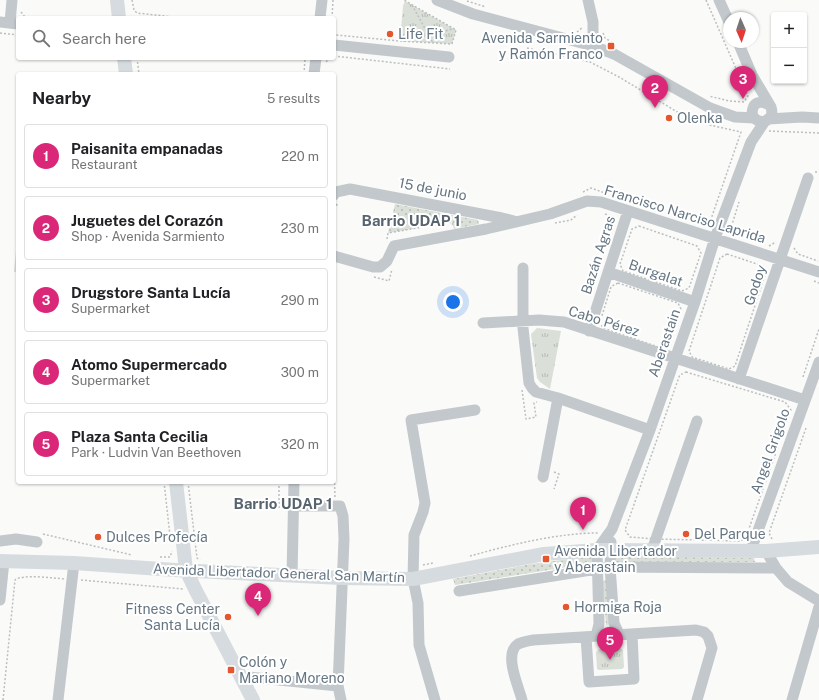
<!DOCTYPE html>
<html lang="en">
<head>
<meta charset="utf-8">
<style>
	body { margin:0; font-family:"Public Sans",sans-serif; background:#f2f2f2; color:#202124 }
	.controls { position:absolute; right:12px; top:12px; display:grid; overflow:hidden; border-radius:4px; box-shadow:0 1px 3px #0004 }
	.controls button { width:36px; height:36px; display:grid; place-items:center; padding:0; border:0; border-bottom:1px solid #e0e0e0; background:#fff; color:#202124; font:20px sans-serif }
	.compass { position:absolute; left:723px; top:12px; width:36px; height:36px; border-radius:50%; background:#fff; box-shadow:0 1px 3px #0004; rotate:177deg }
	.you { position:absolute; left:453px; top:302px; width:14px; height:14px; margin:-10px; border:3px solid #fff; border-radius:50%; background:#1a73e8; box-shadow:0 0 0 6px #1a73e833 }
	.badge { display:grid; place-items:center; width:26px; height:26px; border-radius:50%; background:#db2777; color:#fff; font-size:13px; font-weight:700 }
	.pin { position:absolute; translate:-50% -33px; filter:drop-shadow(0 1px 2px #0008) }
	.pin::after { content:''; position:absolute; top:21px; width:14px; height:12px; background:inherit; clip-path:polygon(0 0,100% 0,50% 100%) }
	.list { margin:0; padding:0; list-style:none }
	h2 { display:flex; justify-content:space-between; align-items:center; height:52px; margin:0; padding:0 16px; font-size:17px }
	h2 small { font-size:13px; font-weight:400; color:#757577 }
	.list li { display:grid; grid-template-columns:26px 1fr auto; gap:12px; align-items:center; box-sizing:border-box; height:64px; margin:0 8px 8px; padding:0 8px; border:1px solid #e0e0e0; border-radius:4px }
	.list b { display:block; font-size:15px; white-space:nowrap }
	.list p { margin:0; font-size:13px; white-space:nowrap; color:#757577 }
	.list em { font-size:13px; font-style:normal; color:#757577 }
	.icon { flex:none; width:22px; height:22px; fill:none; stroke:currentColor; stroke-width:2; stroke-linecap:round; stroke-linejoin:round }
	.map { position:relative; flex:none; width:819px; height:700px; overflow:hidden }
	.search { position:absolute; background:#fff; box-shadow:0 1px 3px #0004; left:16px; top:16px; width:320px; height:44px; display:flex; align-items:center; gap:10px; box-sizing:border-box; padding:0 14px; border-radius:4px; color:#757577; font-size:15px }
	.panel { position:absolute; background:#fff; box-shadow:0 1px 3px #0004; left:16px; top:72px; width:320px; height:412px; border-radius:4px }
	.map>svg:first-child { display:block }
	.grass { fill:url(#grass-dots) }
	.park { fill:url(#park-tufts) }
	.pitch { fill:#dadfd7 }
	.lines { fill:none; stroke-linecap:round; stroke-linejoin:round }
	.path { stroke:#bbbfc2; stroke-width:1.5; stroke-dasharray:2 2; stroke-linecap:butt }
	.minor { stroke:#c3c8cc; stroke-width:11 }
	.major { stroke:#d6dbdf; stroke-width:14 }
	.poi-dot { fill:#e4572e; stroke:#fff; stroke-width:1.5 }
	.labels { text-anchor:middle; stroke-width:4; stroke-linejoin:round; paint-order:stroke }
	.poi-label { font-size:14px; fill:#657683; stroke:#fff; text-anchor:start }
	.street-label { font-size:14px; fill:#657683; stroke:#fff }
	.neighbourhood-label { font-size:15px; font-weight:bold; fill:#57646e; stroke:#fff }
</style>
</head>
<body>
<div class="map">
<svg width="819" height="700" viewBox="0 0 819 700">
	<defs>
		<pattern id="grass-dots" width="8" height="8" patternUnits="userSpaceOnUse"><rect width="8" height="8" fill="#dadfd7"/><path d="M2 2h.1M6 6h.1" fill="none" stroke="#b4b9b4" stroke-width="1.8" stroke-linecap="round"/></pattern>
		<pattern id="park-tufts" width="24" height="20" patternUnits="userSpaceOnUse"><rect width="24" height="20" fill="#dadfd7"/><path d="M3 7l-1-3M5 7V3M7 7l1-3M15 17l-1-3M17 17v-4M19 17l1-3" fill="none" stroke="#b4b9b4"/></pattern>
	</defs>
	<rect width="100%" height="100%" fill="#fafaf8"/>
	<path class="grass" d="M395 204 478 220 479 224 454 229 452 222 388 233Z
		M592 556V563L455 585 453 579 531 564Z
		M615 556 754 558 755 562 615 563Z
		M606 580 611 624 606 625 602 581Z"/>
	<path class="park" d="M405 1 456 30 452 44 400 41 403 6Z
		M537 328 561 331 550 389 540 382 537 378 531 334Z
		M620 648 623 650 624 667 622 669 599 670 597 669 596 652 599 649Z"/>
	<path class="pitch" d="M17 240H18V272H14Z"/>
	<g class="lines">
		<path class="path" d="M132 0 134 10 137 13 183 18
			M706 0 748 96 744 102 729 101 709 96
			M467 1 486 7
			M412 5 433 43
			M21 12 25 17 37 18
			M332 18 333 0
			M334 32 336 35 400 41 452 44 456 30 404 0
			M577 32 583 27
			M0 33 18 35
			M603 33 605 38 613 43
			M403 41 453 29
			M527 48 590 62 619 77 684 116 705 124 741 132 710 222 704 225
			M334 56 450 69
			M137 58 139 74
			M326 62 330 58
			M304 74 305 59 304 58
			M769 131 819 133
			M815 172H819
			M583 192 591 188 605 193
			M334 209 338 203
			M605 214 614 217 615 220
			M555 223 571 220 577 215
			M639 226 697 246 701 253 689 288 682 291 623 271 620 264 632 229Z
			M733 234 731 228 739 202
			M387 239 388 233 452 222 453 226
			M769 246 776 242
			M794 248 798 254 818 261
			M727 254 763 266 766 272 735 366 729 369 692 357 689 351 720 258Z
			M374 277 389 281 392 269
			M814 281 819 283
			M618 283 678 303 681 309 668 346 664 349 603 328 600 322 611 287 612 286Z
			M686 372 785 402 791 410 746 537 741 541 655 539 630 537 625 530 679 377 680 375Z
			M803 377 819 329
			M522 390 526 419 536 417 534 403 537 402
			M334 467 335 497
			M554 472 559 474 554 489
			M164 482 170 536
			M188 482 197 558 200 560
			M279 482V508H283
			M43 534 132 555
			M772 539 769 533 806 428
			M470 556C510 545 557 533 598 533
			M160 557H170L172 551
			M423 565 433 563
			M81 580 183 589
			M3 700 15 580C21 574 54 578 64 579"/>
		<path class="minor" d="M437 0 473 14 593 46 614 54 710 108 735 117 754 118
			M588 0 593 22V46
			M719 0 729 22
			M320 18 322 0
			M0 22 18 24
			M10 23 12 0
			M738 42 752 75 771 107C777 127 747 125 753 108 755 101 763 101 769 105
			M334 45 449 57
			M314 74 316 58
			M768 119 802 117 819 118
			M334 195 336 192 350 189 502 218 514 221
			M334 256 373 267H380L387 261 394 246 486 229 550 214 587 201 601 202 819 272
			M523 268V328L529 383 532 388 536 392 558 398 650 430
			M608 272 695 302
			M483 323 539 320 564 322 805 400
			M589 331 628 211
			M739 379 808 178
			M543 477 558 398
			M293 506H340L343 516 344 539 338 686 341 700
			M0 541 16 539 37 542
			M611 542 610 567 613 608 614 623 619 634
			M652 550 697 421
			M751 550 819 362
			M766 551 776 568 788 582 819 601
			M292 576 294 482
			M459 591 610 567 776 568
			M0 600 4 561
			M596 636 599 624 597 550 612 529 650 430 695 302 715 238 751 142 765 121
			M586 637 589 682 634 679 632 634
			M241 678 249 677 338 686
			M58 700 74 563
			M435 700 419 645 418 603 413 579 414 535 423 512 425 503 411 420 475 410
			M522 700C519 687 503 654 518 644 522 642 528 641 533 640L696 630 704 632 708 636 712 648 697 700
			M792 700 819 607"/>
		<path class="major" d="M117 0 119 18
			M124 58 126 74
			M176 482 186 570 195 589 253 700
			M0 561 74 563 175 570 342 578 413 579 544 554 597 550 766 551 819 547"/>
	</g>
	<g class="poi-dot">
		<circle cx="390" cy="34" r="4"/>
		<rect x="607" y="42" width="8" height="8" rx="2"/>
		<circle cx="669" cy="118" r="4"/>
		<circle cx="686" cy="534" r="4"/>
		<circle cx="98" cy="537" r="4"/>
		<rect x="542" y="555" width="8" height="8" rx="2"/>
		<circle cx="566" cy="607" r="4"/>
		<circle cx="228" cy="617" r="4"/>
		<rect x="227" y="666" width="8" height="8" rx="2"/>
	</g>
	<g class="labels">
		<g class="poi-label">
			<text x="398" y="39">Life Fit</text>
			<text x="603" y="43" text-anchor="end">Avenida Sarmiento<tspan x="603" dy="16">y Ramón Franco</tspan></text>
			<text x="677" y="123">Olenka</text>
			<text x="694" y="539">Del Parque</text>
			<text x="106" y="542">Dulces Profecía</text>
			<text x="554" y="556">Avenida Libertador<tspan x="554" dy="16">y Aberastain</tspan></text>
			<text x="574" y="612">Hormiga Roja</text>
			<text x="220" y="614" text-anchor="end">Fitness Center<tspan x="220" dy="16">Santa Lucía</tspan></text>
			<text x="239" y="667">Colón y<tspan x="239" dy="16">Mariano Moreno</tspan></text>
		</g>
		<g class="street-label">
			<text transform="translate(433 189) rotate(11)" y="5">15 de junio</text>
			<text transform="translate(685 214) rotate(17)" y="5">Francisco Narciso Laprida</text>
			<text transform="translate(598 255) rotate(-72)" y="5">Bazán Agras</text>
			<text transform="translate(656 273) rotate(19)" y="5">Burgalat</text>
			<text transform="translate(755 285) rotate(-71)" y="5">Godoy</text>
			<text transform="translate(604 321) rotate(17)" y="5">Cabo Pérez</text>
			<text transform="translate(664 343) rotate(-71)" y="5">Aberastain</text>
			<text transform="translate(770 451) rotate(-70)" y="5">Angel Grigolo</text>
			<text transform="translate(279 573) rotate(2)" y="5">Avenida Libertador General San Martín</text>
		</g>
		<g class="neighbourhood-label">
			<text x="411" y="226">Barrio UDAP 1</text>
			<text x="283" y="509">Barrio UDAP 1</text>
		</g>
	</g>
</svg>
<div class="controls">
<button>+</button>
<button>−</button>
</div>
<svg class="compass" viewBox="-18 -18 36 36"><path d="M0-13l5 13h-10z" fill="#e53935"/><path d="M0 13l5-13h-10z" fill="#757577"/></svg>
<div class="you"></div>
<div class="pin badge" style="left:583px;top:530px">1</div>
<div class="pin badge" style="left:655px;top:108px">2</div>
<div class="pin badge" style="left:743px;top:99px">3</div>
<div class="pin badge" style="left:258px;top:616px">4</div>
<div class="pin badge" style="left:610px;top:660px">5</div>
<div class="search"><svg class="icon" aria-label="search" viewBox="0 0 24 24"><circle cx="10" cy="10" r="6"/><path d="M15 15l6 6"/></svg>Search here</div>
<section class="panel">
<h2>Nearby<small>5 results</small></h2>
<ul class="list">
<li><span class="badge">1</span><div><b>Paisanita empanadas</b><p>Restaurant</p></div><em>220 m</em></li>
<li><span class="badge">2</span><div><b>Juguetes del Corazón</b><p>Shop · Avenida Sarmiento</p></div><em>230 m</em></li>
<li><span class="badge">3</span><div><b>Drugstore Santa Lucía</b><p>Supermarket</p></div><em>290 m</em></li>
<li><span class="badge">4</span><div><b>Atomo Supermercado</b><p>Supermarket</p></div><em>300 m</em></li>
<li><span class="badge">5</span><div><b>Plaza Santa Cecilia</b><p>Park · Ludvin Van Beethoven</p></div><em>320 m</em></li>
</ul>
</section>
</div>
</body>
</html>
